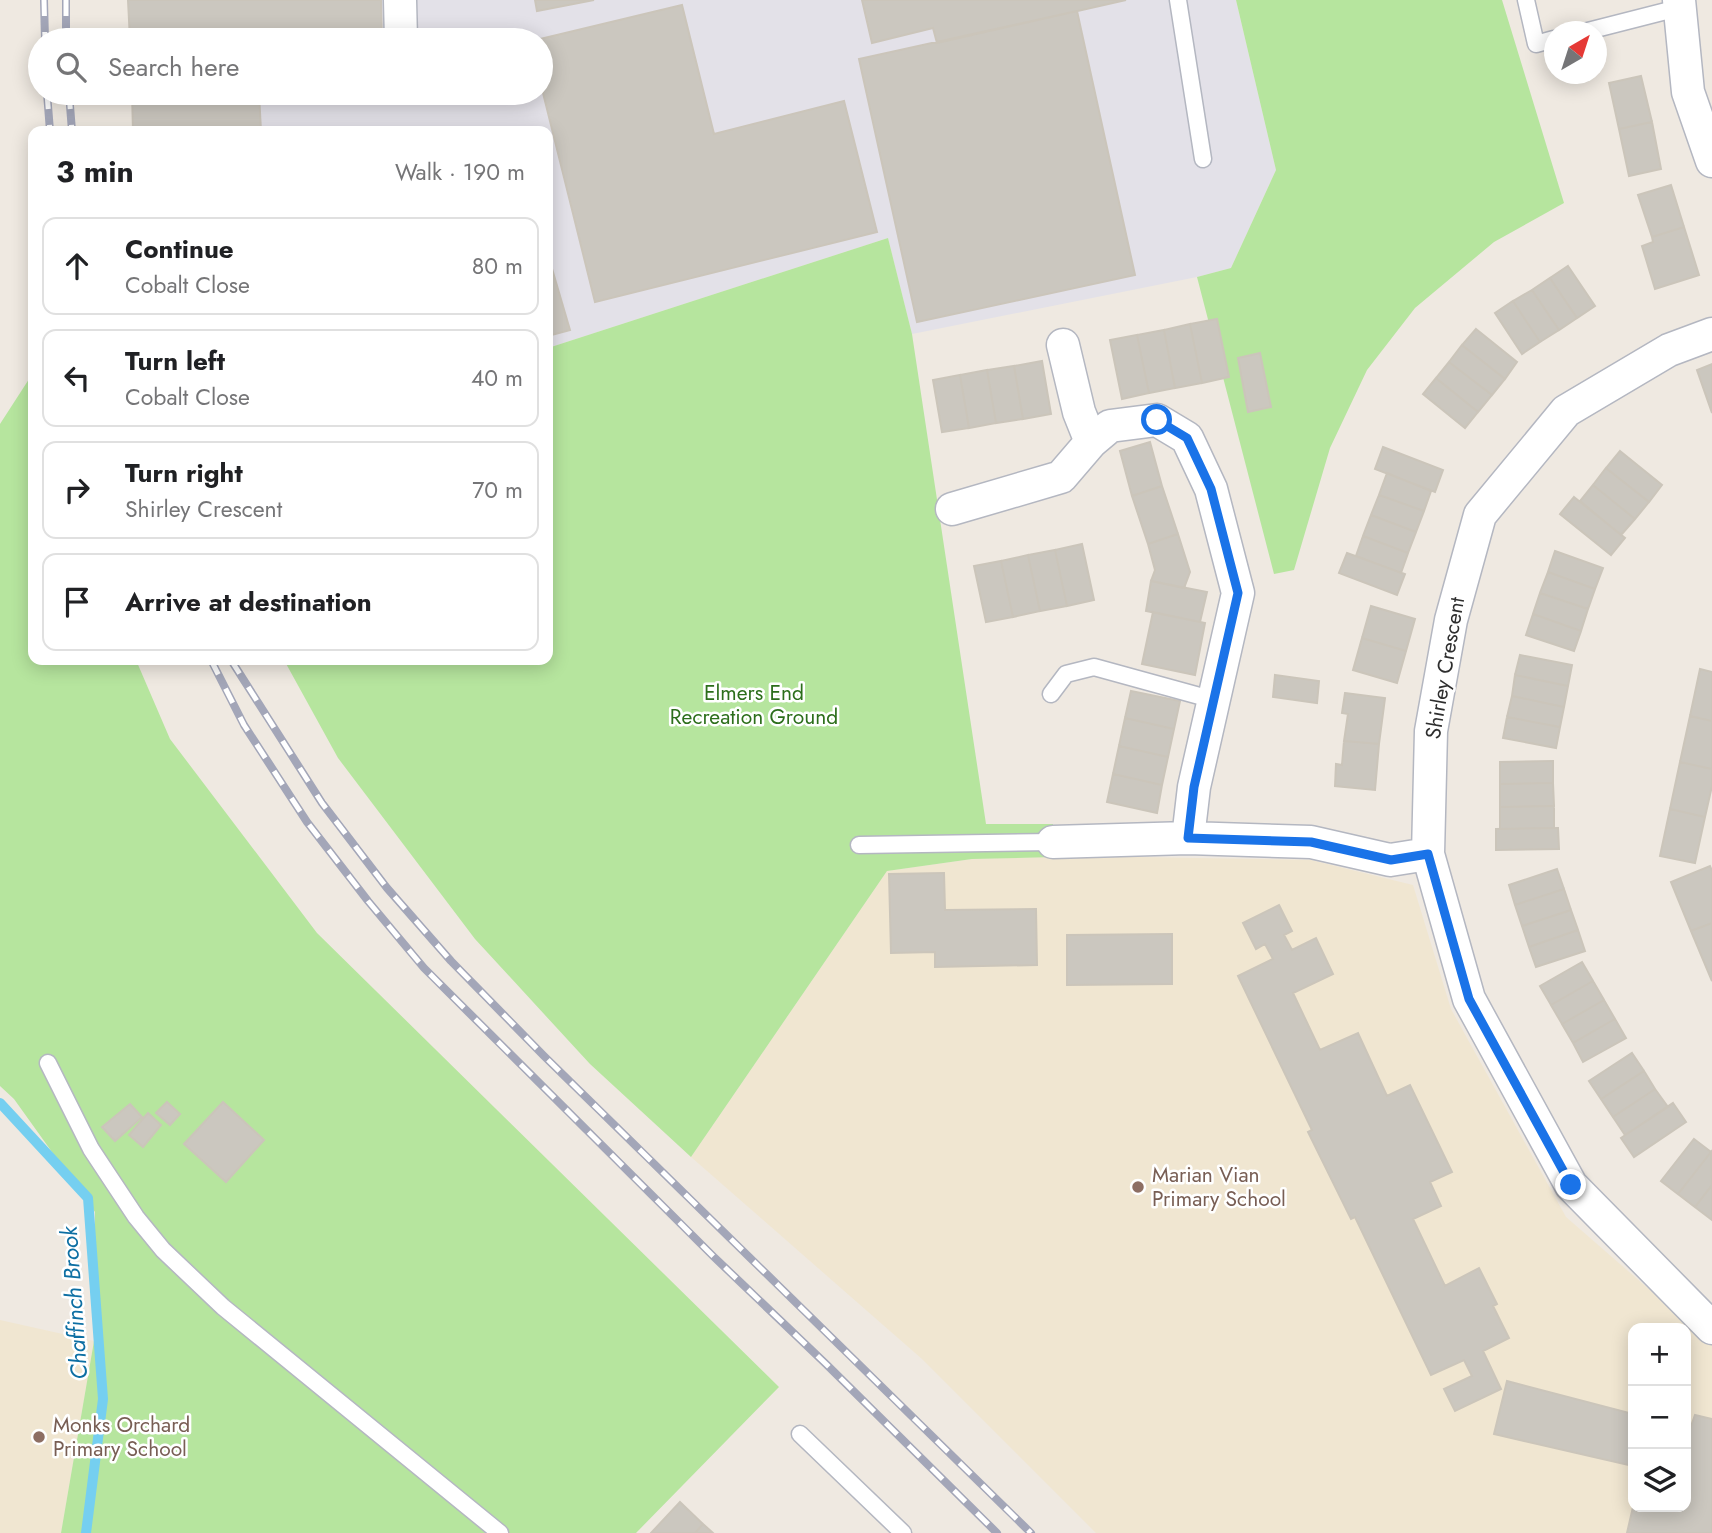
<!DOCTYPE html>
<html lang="en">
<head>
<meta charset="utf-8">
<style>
	body { margin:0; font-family:Jost,sans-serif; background:#f2f2f2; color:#202124 }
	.controls { position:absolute; right:21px; bottom:21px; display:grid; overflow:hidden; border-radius:14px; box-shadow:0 4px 18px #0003 }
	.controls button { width:63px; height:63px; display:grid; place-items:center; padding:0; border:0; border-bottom:2px solid #e0e0e0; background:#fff; color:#202124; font:35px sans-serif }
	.compass { position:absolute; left:1544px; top:21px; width:63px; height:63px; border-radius:50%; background:#fff; box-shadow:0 4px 18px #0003; rotate:39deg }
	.stop { position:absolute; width:21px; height:21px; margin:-16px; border:5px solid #1a73e8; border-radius:50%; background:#fff }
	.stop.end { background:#1a73e8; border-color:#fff; box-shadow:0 2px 7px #0008 }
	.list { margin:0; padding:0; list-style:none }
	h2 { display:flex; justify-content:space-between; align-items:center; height:91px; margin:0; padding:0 28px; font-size:30px }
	h2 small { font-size:23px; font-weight:400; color:#757577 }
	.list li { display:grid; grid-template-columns:46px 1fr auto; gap:21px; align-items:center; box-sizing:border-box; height:98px; margin:0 14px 14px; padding:0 14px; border:2px solid #e0e0e0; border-radius:14px }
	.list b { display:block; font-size:26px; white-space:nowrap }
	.list p { margin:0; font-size:23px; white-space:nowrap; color:#757577 }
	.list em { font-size:23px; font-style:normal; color:#757577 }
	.icon { flex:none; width:38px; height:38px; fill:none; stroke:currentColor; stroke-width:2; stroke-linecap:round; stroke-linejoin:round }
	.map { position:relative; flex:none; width:1712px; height:1533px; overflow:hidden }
	.search { position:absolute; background:#fff; box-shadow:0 4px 18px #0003; left:28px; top:28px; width:525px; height:77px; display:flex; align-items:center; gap:18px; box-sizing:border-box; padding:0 24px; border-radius:38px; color:#757577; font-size:26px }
	.panel { position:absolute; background:#fff; box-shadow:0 4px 18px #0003; left:28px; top:126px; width:525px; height:539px; border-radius:14px }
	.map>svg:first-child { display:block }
	.industrial { fill:#e3e1e8 }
	.education { fill:#f0e6d1; fill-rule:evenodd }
	.green { fill:#b6e59e }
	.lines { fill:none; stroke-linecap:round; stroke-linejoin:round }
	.stream { stroke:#75cff0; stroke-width:10 }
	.building { fill:#cbc7bf; stroke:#cbc5ba; stroke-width:2 }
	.lane-casing { stroke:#b4b7c1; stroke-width:19 }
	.street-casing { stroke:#b4b7c1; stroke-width:35 }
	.lane { stroke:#fff; stroke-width:16 }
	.street { stroke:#fff; stroke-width:32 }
	.rail-casing { stroke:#a3a6b8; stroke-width:8 }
	.rail { stroke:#fff; stroke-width:5; stroke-dasharray:16; stroke-linecap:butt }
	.route { stroke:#1a73e8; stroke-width:9 }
	.education-dot { fill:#8d6e63; stroke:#fff; stroke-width:2.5 }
	.labels { text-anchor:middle; stroke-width:5; stroke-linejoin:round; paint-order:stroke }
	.street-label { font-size:21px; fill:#2e2e2e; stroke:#fff }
	.park-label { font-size:21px; fill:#2c6e1b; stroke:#fff }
	.education-label { font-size:21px; fill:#785e54; stroke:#fff; text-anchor:start }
	.water-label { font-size:23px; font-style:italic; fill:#0d6fa3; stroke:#fff }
</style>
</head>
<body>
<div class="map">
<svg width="1712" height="1533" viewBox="0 0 1712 1533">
	<rect width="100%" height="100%" fill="#efe9e1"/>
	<path class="industrial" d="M128 0H1236L1276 170 1231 268 1197 277 912 334 888 238 548 348V131H133L132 93H541V40H130Z"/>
	<path class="education" d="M1076 856 1311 860 1413 885 1451 1009 1566 1217 1712 1344V1533H1096L922 1359 691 1157 887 871 972 859ZM1633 1328H1686V1507H1633Z
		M0 1320 94 1341 61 1533H0Z"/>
	<path class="green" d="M1236 0H1502L1564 203 1494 242 1415 308 1367 370 1330 448 1294 570 1274 574 1197 277 1231 268 1276 170Z
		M888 238 912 334 986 824H1053L1054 857 972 859 887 871 691 1157 590 1064 475 939 338 758 284 660H548V348Z
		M31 376 33 379V660H136L170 739 317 933 779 1387 636 1533H61L94 1341 95 1212 14 1099 0 1086V424Z"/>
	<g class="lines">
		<path class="stream" d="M0 1103 88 1198 103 1399 86 1533"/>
	</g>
	<path class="building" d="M128 0H381L382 40H130Z
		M535 0H594L537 11Z
		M862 0H1126L937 43 933 28 872 43Z
		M682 5 714 134 844 101 877 232 595 302 541 85V40H536Z
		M1077 11 1135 275 917 322 859 59Z
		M1641 76 1652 122 1619 129 1609 83Z
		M132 93H259L261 131H133Z
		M1652 122 1661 169 1629 176 1619 129Z
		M1671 185 1684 227 1652 237 1638 195Z
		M1684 227 1699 275 1655 289 1642 246 1653 242 1652 237Z
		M548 255 570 330 548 336Z
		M1568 266 1595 306 1577 318 1550 278Z
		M1550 278 1577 318 1559 330 1532 290Z
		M1532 290 1559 330 1540 342 1513 301Z
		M1513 301 1540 342 1522 354 1495 313Z
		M1217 319 1229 377 1202 383 1190 324Z
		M1190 324 1202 383 1175 388 1164 330Z
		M1476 329 1517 362 1505 379 1462 345Z
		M1164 330 1175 388 1149 393 1137 335Z
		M1137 335 1149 393 1122 399 1110 340Z
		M1462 345 1505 379 1492 395 1449 362Z
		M1260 353 1271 407 1248 412 1238 358Z
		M1042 361 1051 414 1023 419 1014 366Z
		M1449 362 1492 395 1478 412 1436 378Z
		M1712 364V413L1697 370Z
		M1014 366 1023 419 996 423 987 370Z
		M987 370 996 423 969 428 960 375Z
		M960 375 969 428 942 432 933 380Z
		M1436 378 1478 412 1465 428 1423 394Z
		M1150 442 1162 486 1132 496 1120 451Z
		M1383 447 1443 470 1435 492 1375 469Z
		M1620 451 1662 485 1649 502 1606 468Z
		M1606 468 1649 502 1635 519 1593 485Z
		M1387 473 1431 491 1424 511 1379 495Z
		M1593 485 1635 519 1621 535 1580 501Z
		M1162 486 1178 534 1148 544 1132 496Z
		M1379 495 1424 511 1416 532 1371 515Z
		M1574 497 1625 538 1611 555 1560 514Z
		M1371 515 1416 532 1408 553 1363 536Z
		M1178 534 1190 572 1184 588 1151 581 1155 570 1148 544Z
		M1363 536 1408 553 1401 573 1356 556Z
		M1082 544 1094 600 1067 606 1055 550Z
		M1055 550 1067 606 1040 611 1028 555Z
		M1555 551 1603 568 1595 589 1548 572Z
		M1347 553 1405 574 1397 595 1339 573Z
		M1028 555 1040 611 1013 617 1001 561Z
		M1001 561 1013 617 986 622 974 566Z
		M1548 572 1595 589 1588 609 1540 593Z
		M1151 581 1207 592 1200 622 1146 611Z
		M1540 593 1588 609 1581 631 1533 614Z
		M1371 606 1415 619 1406 651 1362 638Z
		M1153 612 1205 623 1195 675 1142 664Z
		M1533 614 1581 631 1574 651 1526 635Z
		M1362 638 1406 651 1397 683 1353 670Z
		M1520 655 1572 665 1568 686 1515 675Z
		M1700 669 1712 672V721L1690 716Z
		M1275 675 1319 681 1317 703 1273 697Z
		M1515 675 1568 686 1564 707 1512 696Z
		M1131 691 1180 701 1174 729 1125 718Z
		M1345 693 1385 698 1379 744 1344 741 1348 714 1342 713Z
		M1512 696 1564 707 1560 727 1507 717Z
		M1690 716 1712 721V769L1680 762Z
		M1507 717 1560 727 1556 748 1503 738Z
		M1125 718 1174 729 1168 757 1119 746Z
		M1344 741 1379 744 1375 790 1335 786 1336 764 1342 765Z
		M1119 746 1168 757 1162 785 1113 774Z
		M1553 761V783L1500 784V762Z
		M1680 762 1712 769V786L1705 817 1670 809Z
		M1113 774 1162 785 1157 813 1107 802Z
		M1553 783 1554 806 1500 807V784Z
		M1554 806V828L1500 829V807Z
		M1670 809 1705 817 1695 863 1660 856Z
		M1558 828 1559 849 1496 850V829Z
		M1710 866 1712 871V923L1691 931 1671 882Z
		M1557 869 1564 889 1515 905 1509 885Z
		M944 873 945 910 1036 909 1037 965 935 967V952L891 953 889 874Z
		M1564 889 1571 910 1522 926 1515 905Z
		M1279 905 1292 931 1284 935 1292 950 1316 938 1333 974 1293 993 1320 1050 1358 1033 1387 1096 1410 1085 1452 1172 1430 1182 1441 1206 1413 1219 1445 1286 1479 1268 1497 1304 1493 1306 1509 1338 1483 1351 1501 1389 1455 1411 1444 1389 1472 1376 1464 1360 1431 1375 1355 1217 1351 1219 1308 1132 1312 1130 1238 976 1273 959 1265 944 1256 949 1243 923Z
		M1571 910 1578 930 1529 947 1522 926Z
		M1712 923V981L1691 931Z
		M1578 930 1585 951 1536 967 1529 947Z
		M1172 934V984L1067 985V935Z
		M1582 962 1593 981 1551 1005 1540 986Z
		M1593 981 1604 1000 1562 1024 1551 1005Z
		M1604 1000 1615 1019 1573 1043 1562 1024Z
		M1615 1019 1626 1038 1583 1062 1573 1043Z
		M1632 1053 1644 1071 1601 1099 1589 1081Z
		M1644 1071 1655 1089 1613 1117 1601 1099Z
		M1655 1089 1668 1107 1625 1135 1613 1117Z
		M167 1102 180 1114 170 1125 156 1113Z
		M223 1102 264 1140 226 1182 184 1144Z
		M1673 1103 1686 1122 1634 1157 1621 1138Z
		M130 1104 142 1117 115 1141 102 1127Z
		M148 1113 161 1125 143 1147 129 1135Z
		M1694 1139 1711 1152 1678 1194 1661 1181Z
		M1711 1152 1712 1185 1695 1207 1678 1194Z
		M1712 1185V1220L1695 1207Z
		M1507 1381 1633 1414V1466L1494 1434Z
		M1695 1415 1712 1419V1533H1627L1633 1507H1686V1428L1690 1429Z
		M680 1502 703 1524 695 1533H651Z
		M703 1524 713 1533H695Z"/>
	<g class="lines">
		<defs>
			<path id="lane" d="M1178 0 1203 159
				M1526 0 1536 44 1554 39
				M1584 32 1678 8
				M1051 694 1066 674 1094 667 1214 700
				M859 845 1053 842
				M48 1063 91 1149 136 1217 163 1250 223 1307 500 1533
				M800 1434 903 1533"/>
			<path id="street" d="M400 0 401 40
				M1679 0 1688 92 1712 161
				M1712 334 1669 350 1566 411 1480 515 1451 620 1431 731 1428 854 1469 999 1571 1185 1712 1328
				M1063 345 1079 412 1091 442
				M952 509 1061 477 1091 442 1110 426 1157 420 1187 438 1211 489 1238 593 1194 787 1188 838
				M1053 842 1188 838 1311 842 1390 860 1428 854"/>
		</defs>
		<use href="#lane" class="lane-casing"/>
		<use href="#street" class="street-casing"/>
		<use href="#lane" class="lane"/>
		<use href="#street" class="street"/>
		<defs>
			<path id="rail" d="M44 0 45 40
				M66 0V40
				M47 93 50 131
				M69 93 72 131
				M211 660 244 725 307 822 368 901 424 968 714 1257 826 1364 997 1533
				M231 660 322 803 387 888 451 961 544 1056 1031 1533"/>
		</defs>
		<use href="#rail" class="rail-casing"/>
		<use href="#rail" class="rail"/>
	</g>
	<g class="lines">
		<path class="route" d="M1157 420 1187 438 1211 489 1238 593 1194 787 1188 838 1311 842 1391 860 1428 854 1469 999 1571 1185"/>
	</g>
	<g class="education-dot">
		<circle cx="1138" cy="1187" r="7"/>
		<circle cx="39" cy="1437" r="7"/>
	</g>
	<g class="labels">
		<g class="street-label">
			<text transform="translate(1445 668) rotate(-80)" y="7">Shirley Crescent</text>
		</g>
		<g class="park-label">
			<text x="754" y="700">Elmers End<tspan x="754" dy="24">Recreation Ground</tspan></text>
		</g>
		<g class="education-label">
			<text x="1152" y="1182">Marian Vian<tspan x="1152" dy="24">Primary School</tspan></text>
			<text x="53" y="1432">Monks Orchard<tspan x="53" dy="24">Primary School</tspan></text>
		</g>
		<g class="water-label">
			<text transform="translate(74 1303) rotate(-94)" y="8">Chaffinch Brook</text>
		</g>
	</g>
</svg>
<div class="controls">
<button>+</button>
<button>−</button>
<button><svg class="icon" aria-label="layers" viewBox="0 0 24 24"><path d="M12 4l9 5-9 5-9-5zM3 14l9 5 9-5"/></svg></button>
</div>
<svg class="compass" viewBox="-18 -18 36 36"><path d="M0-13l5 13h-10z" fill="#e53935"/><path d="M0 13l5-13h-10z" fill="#757577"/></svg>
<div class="stop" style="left:1157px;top:420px"></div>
<div class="stop end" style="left:1571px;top:1185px"></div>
<div class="search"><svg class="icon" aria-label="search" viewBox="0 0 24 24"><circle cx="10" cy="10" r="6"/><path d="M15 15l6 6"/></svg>Search here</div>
<section class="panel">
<h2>3 min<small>Walk · 190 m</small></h2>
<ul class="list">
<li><svg class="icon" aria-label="ahead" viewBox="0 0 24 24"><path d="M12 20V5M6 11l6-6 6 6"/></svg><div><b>Continue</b><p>Cobalt Close</p></div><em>80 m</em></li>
<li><svg class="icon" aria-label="left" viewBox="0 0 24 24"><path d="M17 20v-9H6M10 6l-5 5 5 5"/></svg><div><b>Turn left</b><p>Cobalt Close</p></div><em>40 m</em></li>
<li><svg class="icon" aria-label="right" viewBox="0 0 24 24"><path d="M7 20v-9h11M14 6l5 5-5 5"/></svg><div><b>Turn right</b><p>Shirley Crescent</p></div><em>70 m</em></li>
<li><svg class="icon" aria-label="arrive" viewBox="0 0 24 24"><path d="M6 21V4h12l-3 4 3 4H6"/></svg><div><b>Arrive at destination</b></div></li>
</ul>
</section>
</div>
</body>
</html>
